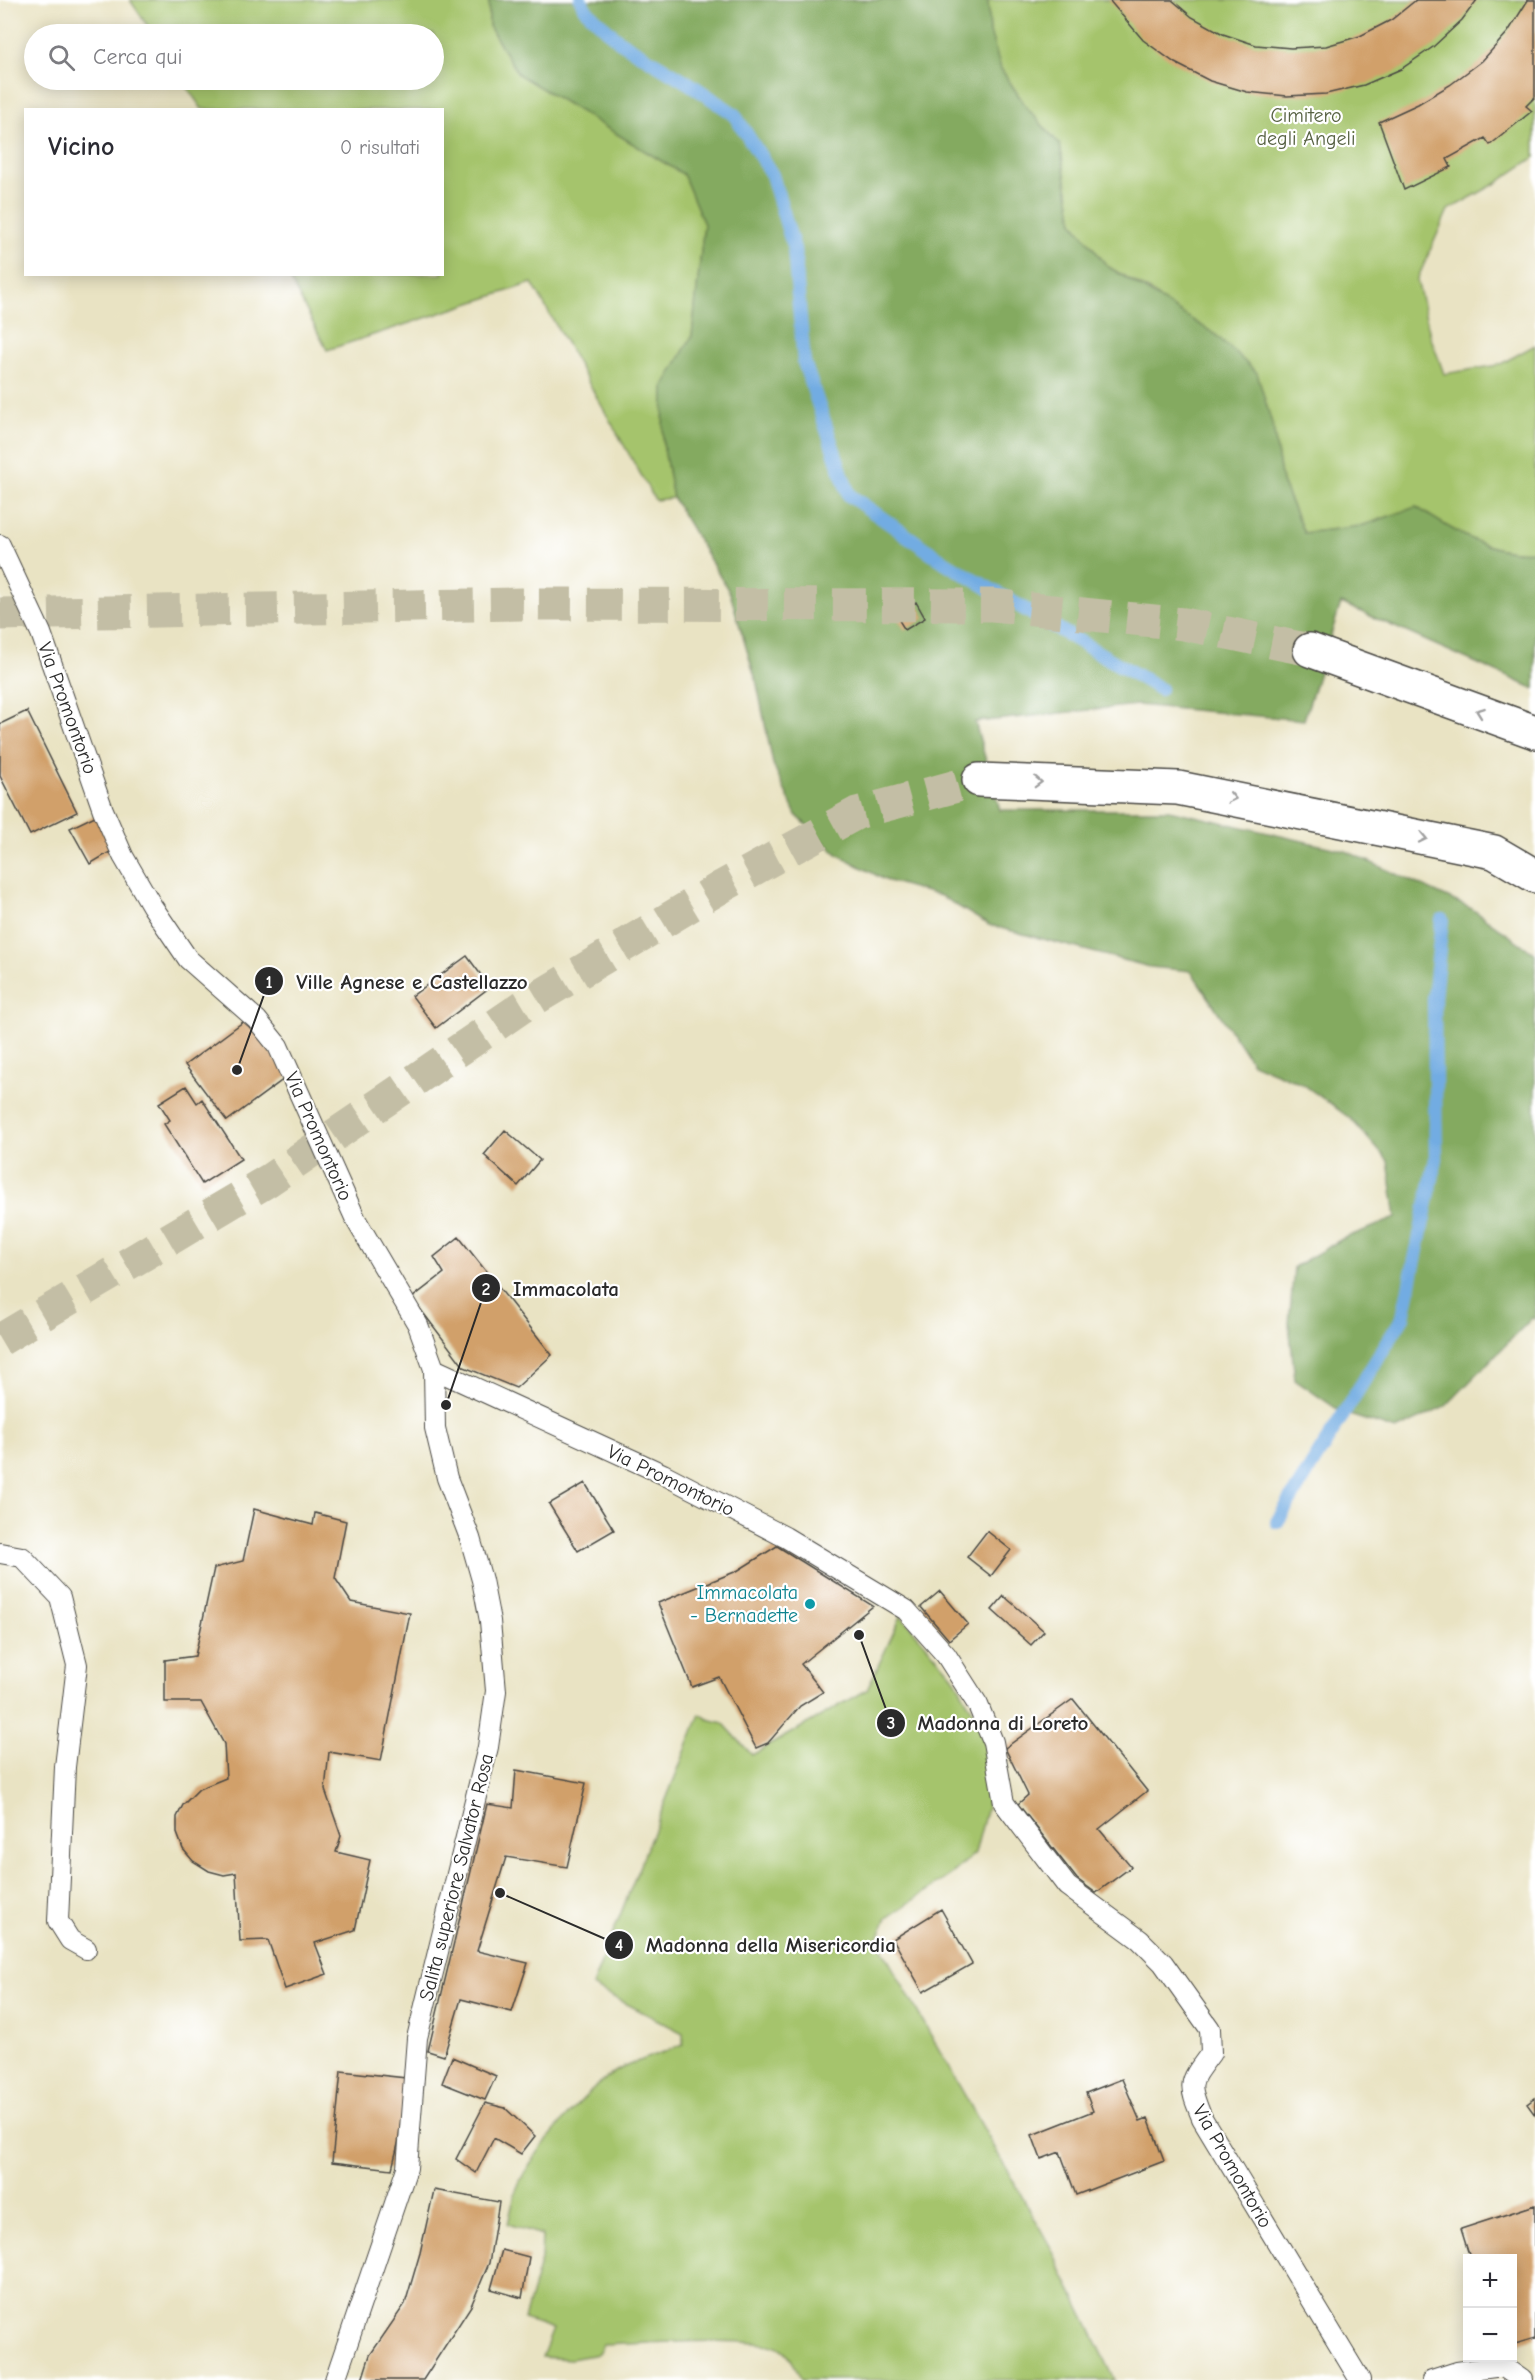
<!DOCTYPE html>
<html lang="it">
<head>
<meta charset="utf-8">
<style>
	body { margin:0; font-family:"Comic Neue",sans-serif; background:#f2f2f3; color:#2b2b33 }
	.controls { position:absolute; right:18px; bottom:18px; display:grid; overflow:hidden; border-radius:0px; box-shadow:0 3px 15px #0003 }
	.controls button { width:54px; height:54px; display:grid; place-items:center; padding:0; border:0; border-bottom:2px solid #e1e1e2; background:#fff; color:#2b2b33; font:30px sans-serif }
	.list { margin:0; padding:0; list-style:none }
	h2 { display:flex; justify-content:space-between; align-items:center; height:78px; margin:0; padding:0 24px; font-size:26px }
	h2 small { font-size:20px; font-weight:400; color:#7c7c81 }
	.icon { flex:none; width:33px; height:33px; fill:none; stroke:currentColor; stroke-width:2; stroke-linecap:round; stroke-linejoin:round }
	.map { position:relative; flex:none; width:1535px; height:2380px; overflow:hidden }
	.search { position:absolute; background:#fff; box-shadow:0 3px 15px #0003; left:24px; top:24px; width:420px; height:66px; display:flex; align-items:center; gap:15px; box-sizing:border-box; padding:0 21px; border-radius:33px; color:#7c7c81; font-size:22px }
	.panel { position:absolute; background:#fff; box-shadow:0 3px 15px #0003; left:24px; top:108px; width:420px; height:168px; border-radius:0px }
	.map>svg:first-child { display:block }
	.green { fill:#a5c46c; stroke:#68784c; stroke-width:1.5 }
	.forest { fill:#84aa60; stroke:#586a46; stroke-width:1.5 }
	.lines { fill:none; stroke-linecap:round; stroke-linejoin:round }
	.stream { stroke:#72ace2; stroke-width:14 }
	.building { fill:#d1a06a }
	.highway-tunnel { stroke:#c3bea5; stroke-width:33; stroke-dasharray:33 16; stroke-linecap:butt }
	.lane-casing { stroke:#484742; stroke-width:22 }
	.highway-casing { stroke:#484742; stroke-width:36 }
	.lane { stroke:#fff; stroke-width:20 }
	.highway { stroke:#fff; stroke-width:33 }
	.oneway { stroke:#a0a0a0 }
	.culture-dot { fill:#0f9aa8; stroke:#fff; stroke-width:2 }
	.labels { text-anchor:middle; stroke-width:4.5; stroke-linejoin:round; paint-order:stroke }
	.park-label { font-size:20px; fill:#566142; stroke:#fff }
	.street-label { font-size:20px; fill:#2b2b2b; stroke:#fff }
	.culture-label { font-size:20px; fill:#0d838f; stroke:#fff; text-anchor:end }
	.leader { fill:none; stroke:#2b2b2b; stroke-width:2 }
	.callout-dot { fill:#2b2b2b; stroke:#fff; stroke-width:2 }
	.mark-label { font-size:18px; text-anchor:middle; font-weight:bold; fill:#fff }
	.callout-label { font-size:21px; text-anchor:middle; font-weight:bold; fill:#2b2b2b; stroke:#fff; stroke-width:4.5; stroke-linejoin:round; paint-order:stroke }
</style>
</head>
<body>
<div class="map">
<svg width="1535" height="2380" viewBox="0 0 1535 2380">
	<rect width="100%" height="100%" fill="#fff"/>
	<filter id="ink" filterUnits="userSpaceOnUse"><feTurbulence type="fractalNoise" baseFrequency=".0167" numOctaves="2"/><feDisplacementMap in="SourceGraphic" scale="12" xChannelSelector="R" yChannelSelector="G"/><feConvolveMatrix kernelMatrix="1 2 1 2 8 2 1 2 1" color-interpolation-filters="sRGB"/></filter>
	<filter id="wash" filterUnits="userSpaceOnUse"><feTurbulence type="fractalNoise" baseFrequency=".008" numOctaves="4" result="noise"/><feDisplacementMap in="SourceGraphic" scale="24" xChannelSelector="R" yChannelSelector="G"/><feGaussianBlur stdDeviation="1.35" result="paint"/><feColorMatrix in="noise" values="0 0 0 0 0 0 0 0 0 0 0 0 0 0 0 0 0 1.4 0 .05"/><feComposite in="paint" operator="in"/></filter>
	<g filter="url(#wash)">
		<rect width="100%" height="100%" fill="#e9e3c3"/>
		<path class="green" d="M130 0H489V26L518 74 683 174 704 224 692 336 664 386 663 443 673 498 655 500 532 283 327 350 288 275 442 274V110L202 109 182 80H434V34H153Z
			M988 0H1535V157L1495 184 1448 210 1417 280 1430 335 1444 374 1499 365 1535 345V551C1490 556 1452 530 1416 507L1361 526 1304 533 1282 482 1273 427 1155 294 1107 266 1073 222 1060 145 1027 108 1001 69 990 32Z
			M901 1616 953 1676 980 1724 988 1755 987 1807 975 1853 952 1874 887 1918 877 1940 1050 2246 1115 2380H801C797 2370 791 2355 781 2349 759 2335 635 2344 603 2345L598 2354 571 2359 542 2357 553 2329 524 2319 541 2260 542 2235 508 2224C511 2212 513 2199 517 2188 529 2156 591 2083 622 2068 641 2059 663 2053 683 2045V2033L592 1986 700 1714 708 1719 723 1723 752 1755 867 1690Z"/>
		<path class="forest" d="M489 0H988L990 32 1001 69 1027 108 1060 145 1073 222 1107 266 1215 334 1257 373 1273 427 1282 482 1304 533 1361 526 1416 507C1452 530 1490 556 1535 551V689L1341 603 1304 720 1137 705 975 722 1000 810H1169L1346 851 1472 909 1535 954V1319L1532 1318 1445 1407 1396 1430 1343 1413 1295 1380 1289 1324 1294 1267 1342 1239 1396 1218 1388 1161 1351 1119 1304 1085 1252 1063 1191 971 1150 967 989 925 941 896 885 880 837 854 796 815 773 764 757 684 730 593 673 498 663 443 664 386 692 336 704 224 683 174 518 74 489 26Z"/>
		<g class="lines">
			<path class="stream" d="M581 0 585 9 619 41 690 84 734 114 772 175 794 249 804 362 849 495 946 563 1160 689
				M1277 1522 1403 1317 1436 1159 1434 999 1442 920"/>
		</g>
		<g id="blocks">
			<path class="building" d="M1109 0H1172L1192 17 1223 34 1256 45 1291 48 1326 46 1360 36 1391 20 1416 0H1477L1462 20 1433 47 1401 69 1364 85 1326 94 1287 96 1247 92 1210 81 1175 63 1143 40Z
				M1528 0H1535V97L1526 106 1532 111 1490 145 1485 138 1447 159 1451 167 1404 190 1379 122 1418 104 1450 85 1482 61 1508 32Z
				M916 602 925 618 905 630 895 614Z
				M27 711 77 812 30 835 0 776V724Z
				M97 815 115 849 90 864 70 828Z
				M467 956 490 987 436 1028 412 996Z
				M247 1019 288 1076 227 1121 185 1065Z
				M186 1086 197 1103 202 1099 241 1159 202 1184 164 1124 170 1120 159 1103Z
				M505 1130 540 1160 518 1186 484 1155Z
				M459 1237 552 1355 516 1388 464 1367 412 1298 444 1273 434 1257Z
				M585 1483 614 1530 578 1551 549 1504Z
				M254 1509 313 1525 315 1513 346 1521 335 1578 351 1602 410 1613 381 1761 329 1752 325 1790 341 1836 336 1852 370 1860 355 1930 315 1943 327 1974 285 1989 268 1940 240 1941 236 1873 224 1875 209 1871 193 1861 183 1849 177 1833V1817L183 1805 199 1789 226 1778 224 1744 201 1702H165V1660L195 1656 214 1568 243 1561Z
				M987 1531 1011 1550 991 1576 967 1557Z
				M777 1546 873 1606 801 1664 823 1692 800 1706 768 1743 756 1748 719 1677 692 1687 658 1603 737 1571Z
				M940 1591 968 1624 949 1640 921 1607Z
				M1004 1596 1044 1631 1031 1645 992 1610Z
				M1073 1699 1147 1791 1099 1829 1131 1867 1096 1893 1077 1879 1018 1804 1028 1795 1005 1748Z
				M516 1770 586 1783 567 1867 506 1857 477 1951 528 1963 512 2012 461 1999 444 2056 428 2051 487 1804 513 1808Z
				M941 1909 972 1964 923 1992 893 1939Z
				M452 2057 496 2076 485 2100 442 2083Z
				M341 2071 406 2078 398 2144 392 2169 332 2162Z
				M1122 2079 1140 2121 1148 2118 1164 2161 1076 2195 1060 2152 1041 2159 1032 2135 1093 2111 1086 2093Z
				M1535 2098V2115L1527 2104Z
				M485 2103 505 2108 535 2136 521 2154 494 2138 476 2173 456 2159Z
				M434 2190 499 2202 489 2263 471 2306 423 2380H362L370 2355 405 2304 420 2253Z
				M1535 2205V2338L1512 2345V2258H1470L1461 2229Z
				M502 2250 529 2257 522 2298 491 2289Z"/>
		</g>
	</g>
	<g filter="url(#ink)">
		<use href="#blocks" fill-opacity="0" stroke="#484742" stroke-width="1.5"/>
		<g class="lines">
			<path class="highway-tunnel" d="M0 614 522 604 992 605 1184 624 1310 650
				M0 1340 269 1180 522 1007 723 886 857 813 979 780"/>
			<defs>
				<path id="lane" d="M0 545 41 633 103 810 123 856 152 906 188 959 257 1020 278 1046 356 1220 418 1325 434 1369 663 1474 785 1537 906 1610 946 1655 978 1705 993 1742 1004 1803 1067 1886 1140 1940 1163 1963 1210 2029 1211 2053C1189 2083 1187 2082 1202 2118L1360 2380
					M0 1553 22 1557 60 1597 77 1665 65 1767 58 1921 70 1940 86 1949
					M335 2380 407 2168 417 2038 488 1747 496 1691 490 1621 482 1580 470 1538 447 1478 435 1428 434 1369
					M1432 2380 1457 2372 1502 2366 1522 2380"/>
				<path id="highway" d="M1310 650 1535 732
					M979 780 1178 788 1494 852 1535 876"/>
			</defs>
			<use href="#lane" class="lane-casing"/>
			<use href="#highway" class="highway-casing"/>
			<use href="#lane" class="lane"/>
			<use href="#highway" class="highway"/>
		</g>
		<defs><path id="oneway-chevron" d="M-2-3.5L2.5 0L-2 3.5" fill="none" stroke-width="1.6" stroke-linecap="round" stroke-linejoin="round" transform="scale(1.5)"/></defs>
		<g class="oneway">
			<use href="#oneway-chevron" transform="translate(1480 712) rotate(-160)"/>
			<use href="#oneway-chevron" transform="translate(1038 782) rotate(2)"/>
			<use href="#oneway-chevron" transform="translate(1232 798) rotate(12)"/>
			<use href="#oneway-chevron" transform="translate(1423 838) rotate(12)"/>
		</g>
	</g>
	<circle class="culture-dot" cx="810" cy="1604" r="6"/>
	<g class="labels">
		<g class="park-label">
			<text x="1306" y="122">Cimitero<tspan x="1306" dy="23">degli Angeli</tspan></text>
		</g>
		<g class="street-label">
			<text transform="translate(68 708) rotate(70)" y="7">Via Promontorio</text>
			<text transform="translate(319 1136) rotate(66)" y="7">Via Promontorio</text>
			<text transform="translate(671 1480) rotate(26)" y="7">Via Promontorio</text>
			<text transform="translate(456 1877) rotate(-76)" y="7">Salita superiore Salvator Rosa</text>
			<text transform="translate(1233 2166) rotate(60)" y="7">Via Promontorio</text>
		</g>
		<g class="culture-label">
			<text x="798" y="1599">Immacolata<tspan x="798" dy="23">- Bernadette</tspan></text>
		</g>
	</g>
	<path class="leader" d="M237 1070L269 981M446 1405L486 1288M859 1635L891 1723M500 1893L619 1945"/>
	<g class="callout-dot">
		<circle cx="237" cy="1070" r="6"/>
		<circle cx="446" cy="1405" r="6"/>
		<circle cx="859" cy="1635" r="6"/>
		<circle cx="500" cy="1893" r="6"/>
		<circle cx="269" cy="981" r="15"/>
		<circle cx="486" cy="1288" r="15"/>
		<circle cx="891" cy="1723" r="15"/>
		<circle cx="619" cy="1945" r="15"/>
	</g>
	<g class="mark-label">
		<text x="269" y="988">1</text>
		<text x="486" y="1295">2</text>
		<text x="891" y="1729">3</text>
		<text x="619" y="1951">4</text>
	</g>
	<g class="callout-label">
		<text x="412" y="989">Ville Agnese e Castellazzo</text>
		<text x="566" y="1296">Immacolata</text>
		<text x="1003" y="1730">Madonna di Loreto</text>
		<text x="771" y="1952">Madonna della Misericordia</text>
	</g>
</svg>
<div class="controls">
<button>+</button>
<button>−</button>
</div>
<div class="search"><svg class="icon" aria-label="search" viewBox="0 0 24 24"><circle cx="10" cy="10" r="6"/><path d="M15 15l6 6"/></svg>Cerca qui</div>
<section class="panel">
<h2>Vicino<small>0 risultati</small></h2>
<ul class="list">
</ul>
</section>
</div>
</body>
</html>
